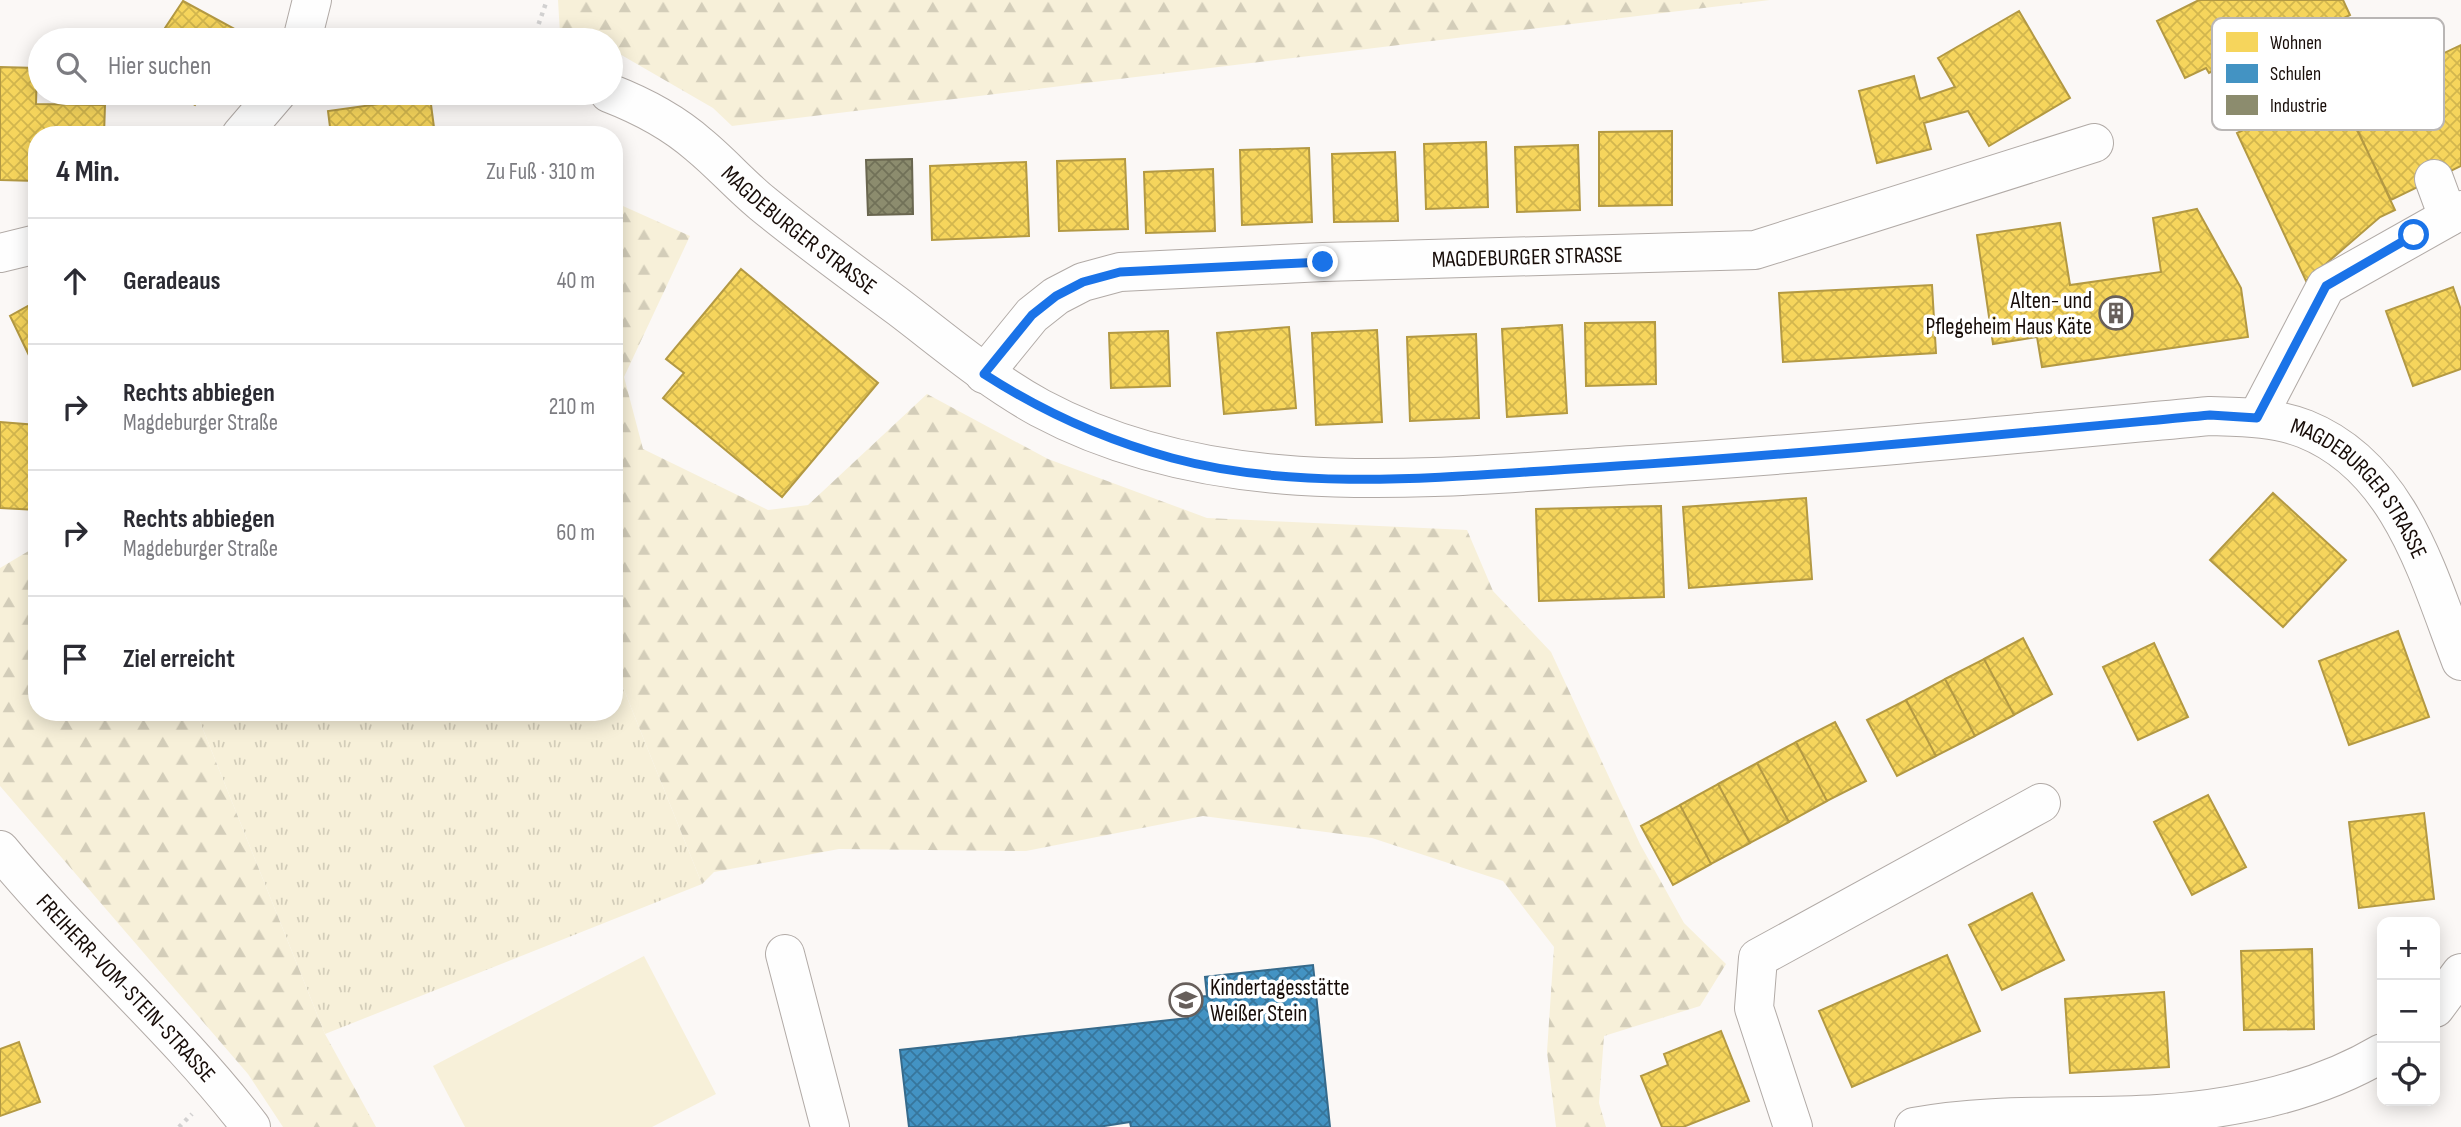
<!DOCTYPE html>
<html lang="de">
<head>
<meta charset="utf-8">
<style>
	body { margin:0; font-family:"Sofia Sans Condensed",sans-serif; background:#f2f2f3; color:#2b2b33 }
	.controls { position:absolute; right:21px; bottom:21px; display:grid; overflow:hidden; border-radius:14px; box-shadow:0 4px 18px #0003 }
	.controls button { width:63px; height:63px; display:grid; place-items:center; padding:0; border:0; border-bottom:2px solid #e1e1e2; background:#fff; color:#2b2b33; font:35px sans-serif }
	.stop { position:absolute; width:21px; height:21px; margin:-16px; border:5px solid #1a73e8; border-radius:50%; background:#fff }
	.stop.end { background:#1a73e8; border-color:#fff; box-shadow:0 2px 7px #0008 }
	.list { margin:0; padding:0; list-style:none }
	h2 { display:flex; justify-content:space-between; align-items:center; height:91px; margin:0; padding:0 28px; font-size:30px }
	h2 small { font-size:23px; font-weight:400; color:#7c7c81 }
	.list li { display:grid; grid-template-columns:46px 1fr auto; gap:21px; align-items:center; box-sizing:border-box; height:126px; padding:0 28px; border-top:2px solid #e1e1e2 }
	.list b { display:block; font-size:26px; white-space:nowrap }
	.list p { margin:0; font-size:23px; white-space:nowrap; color:#7c7c81 }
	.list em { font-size:23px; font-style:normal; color:#7c7c81 }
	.icon { flex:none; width:38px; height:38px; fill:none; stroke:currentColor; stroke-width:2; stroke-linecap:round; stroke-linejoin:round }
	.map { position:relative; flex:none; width:2461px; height:1127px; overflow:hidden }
	.search { position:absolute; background:#fff; box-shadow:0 4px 18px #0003; left:28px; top:28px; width:595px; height:77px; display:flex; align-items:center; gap:18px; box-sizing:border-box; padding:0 24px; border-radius:38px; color:#7c7c81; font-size:26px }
	.panel { position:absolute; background:#fff; box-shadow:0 4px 18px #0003; left:28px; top:126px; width:595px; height:595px; border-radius:28px }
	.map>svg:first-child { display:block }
	.grass { fill:url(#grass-tufts) }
	.forest { fill:url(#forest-firs) }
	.pitch { fill:#f7f0d9 }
	.homes { fill:url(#homes-cross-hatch); stroke:#b39943; stroke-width:2 }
	.schools { fill:url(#schools-cross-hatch); stroke:#366a8b; stroke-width:2 }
	.industry { fill:url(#industry-cross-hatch); stroke:#69664f; stroke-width:2 }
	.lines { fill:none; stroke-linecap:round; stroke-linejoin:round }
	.minor-casing { stroke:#b1aaa6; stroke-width:40 }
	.path { stroke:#d2d1d1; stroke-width:4.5; stroke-dasharray:3.5 5; stroke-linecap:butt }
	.minor { stroke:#fefefe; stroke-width:38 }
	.route { stroke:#1a73e8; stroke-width:9 }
	.labels { text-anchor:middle; stroke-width:7; stroke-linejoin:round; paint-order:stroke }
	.street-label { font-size:23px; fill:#170c08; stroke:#fff }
	.poi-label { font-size:23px; fill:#170c08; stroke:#fff; text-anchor:end }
	.key { fill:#fff; stroke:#b9b6b5; stroke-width:2 }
	.key-label { font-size:19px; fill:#170c08 }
</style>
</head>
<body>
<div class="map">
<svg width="2461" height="1127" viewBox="0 0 2461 1127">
	<defs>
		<pattern id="grass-tufts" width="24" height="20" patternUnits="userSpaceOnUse" patternTransform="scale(1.75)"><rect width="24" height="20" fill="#f7f0d9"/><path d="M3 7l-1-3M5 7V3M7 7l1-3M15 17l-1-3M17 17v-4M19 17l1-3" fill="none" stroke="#d3cdb9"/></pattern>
		<pattern id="forest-firs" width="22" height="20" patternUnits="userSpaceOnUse" patternTransform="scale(1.75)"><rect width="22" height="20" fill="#f7f0d9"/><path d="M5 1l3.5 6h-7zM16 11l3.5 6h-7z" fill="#d3cdb9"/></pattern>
		<pattern id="homes-cross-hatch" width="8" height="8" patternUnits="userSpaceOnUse" patternTransform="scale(1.75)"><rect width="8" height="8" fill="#f6d55c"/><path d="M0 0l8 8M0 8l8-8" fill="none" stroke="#d2b64e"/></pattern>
		<pattern id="schools-cross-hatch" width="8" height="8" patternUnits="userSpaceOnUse" patternTransform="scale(1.75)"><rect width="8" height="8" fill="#4393c3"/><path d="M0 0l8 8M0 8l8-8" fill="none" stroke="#37769c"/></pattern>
		<pattern id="industry-cross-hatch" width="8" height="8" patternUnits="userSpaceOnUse" patternTransform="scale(1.75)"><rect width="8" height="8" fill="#8c8c6e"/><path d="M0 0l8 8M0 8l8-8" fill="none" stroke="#717158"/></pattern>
	</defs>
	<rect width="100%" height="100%" fill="#fbf8f6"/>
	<path class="grass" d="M614 665 702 884 325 1034 196 712H614Z"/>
	<path class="forest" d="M558 0H1770L732 126 713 108 611 49V40L560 34Z
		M614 202 690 236 624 377 643 449 768 510 808 505 927 394 1048 459 1207 518 1467 530 1493 591 1551 652 1640 844 1684 923 1726 964 1700 1006 1604 1036 1599 1103 1606 1127H1556L1547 1052 1554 947 1503 881 1372 838 1203 816 1026 851 839 849 714 872 702 884 614 665Z
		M37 539V712H196L325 1034 376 1127H283L248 1074 0 786V568L32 549Z"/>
	<path class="pitch" d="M644 956 716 1094 652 1127H465L433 1066Z"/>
	<path class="homes" d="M2199 0H2343L2350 15 2238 71 2233 61 2209 73 2206 68 2185 78 2157 21Z
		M183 1 244 34 240 40H157Z
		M2019 11 2070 98 1989 146 1968 111 1924 123 1931 149 1877 163 1859 91 1914 76 1920 99 1955 87 1938 58Z
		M2461 45V166L2391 200 2343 101Z
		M0 67 37 68 36 104 105 105 104 135H37V181L0 180Z
		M2337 86 2395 210 2380 217 2306 281 2237 133Z
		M174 93H204L195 105Z
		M430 97 435 135H331L328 111Z
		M1672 131V205L1599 206V132Z
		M1486 142 1488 207 1426 209 1424 144Z
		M1578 145 1580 210 1517 212 1515 147Z
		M1309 148 1312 222 1242 225 1240 150Z
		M1395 152 1398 221 1334 222 1332 154Z
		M1125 159 1128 229 1059 231 1057 161Z
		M1026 162 1029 236 932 240 930 166Z
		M1213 169 1215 231 1146 233 1144 172Z
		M2197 209 2241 288 2248 337 2042 367 2037 337 1993 344 1977 235 2060 223 2070 285 2161 272 2153 218Z
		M741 269 878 383 782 497 663 398 684 373 666 359Z
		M1932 285 1936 353 1783 362 1779 293Z
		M2453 287 2461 310V369L2413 386 2386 311Z
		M37 301V372L10 316Z
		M1655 322 1656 384 1586 386 1585 323Z
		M1562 325 1567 413 1507 417 1502 329Z
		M1289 327 1296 408 1224 414 1217 333Z
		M1377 330 1382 422 1316 425 1312 333Z
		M1168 331 1170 386 1111 388 1109 333Z
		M1476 334 1479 418 1410 421 1407 337Z
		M0 422 37 425V510L0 508Z
		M2273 493 2346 560 2283 627 2210 560Z
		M1806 498 1812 579 1689 588 1683 507Z
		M1661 506 1664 597 1539 601 1536 509Z
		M2398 631 2429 717 2349 745 2319 661Z
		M2023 638 2052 694 2014 715 1984 659Z
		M2154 643 2188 717 2138 740 2103 667Z
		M1984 659 2014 715 1975 736 1945 679Z
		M1945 679 1975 736 1936 756 1906 700Z
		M1906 700 1936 756 1897 776 1867 720Z
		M1835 722 1866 781 1827 801 1796 742Z
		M1796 742 1827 801 1789 822 1757 763Z
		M1757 763 1789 822 1750 843 1718 784Z
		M1718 784 1750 843 1711 864 1680 805Z
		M2208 795 2246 867 2192 895 2154 822Z
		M1680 805 1711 864 1673 885 1641 826Z
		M2424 813 2434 899 2359 908 2349 822Z
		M2032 893 2064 960 2002 990 1969 925Z
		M2312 949 2314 1029 2244 1030 2241 951Z
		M1947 955 1980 1031 1852 1087 1819 1011Z
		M2164 992 2169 1067 2070 1073 2065 999Z
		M1721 1031 1749 1101 1683 1127H1662L1641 1076 1668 1065 1664 1054Z
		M19 1042 40 1102 0 1116V1049Z"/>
	<path class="schools" d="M1313 965 1330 1127H1131L1130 1122 1098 1127H909L900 1050 1188 1018 1186 998 1207 996 1205 977Z"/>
	<path class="industry" d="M912 159 913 214 868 215 866 160Z"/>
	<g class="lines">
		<defs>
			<g id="minor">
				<path d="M302 40 312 0"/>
				<path id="s1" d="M609 93C640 105 674 123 699 145 721 163 740 185 762 203 807 240 853 273 900 308 946 343 989 380 1040 408 1221 505 1436 477 1633 465 1826 453 2018 434 2210 416 2242 417 2275 417 2305 429 2400 467 2428 575 2461 661"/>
				<path d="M241 135 277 93"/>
				<path d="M2434 179 2448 217"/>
				<path d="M0 253 37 244"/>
				<path id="s2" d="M984 374 1032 315 1056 296 1083 282 1120 272 1323 262 1755 250 2094 143"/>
				<path d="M2257 418 2326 286 2461 210"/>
				<path id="s3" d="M0 850C79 946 175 1028 251 1127"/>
				<path d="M785 954 830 1127"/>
				<path d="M2435 1008 2461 973"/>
				<path d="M1793 1127 1754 1008 1758 958 2041 803"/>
				<path d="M1914 1127C1994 1112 2077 1119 2158 1114 2234 1109 2316 1092 2382 1053"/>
			</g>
		</defs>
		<use href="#minor" class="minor-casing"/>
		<path class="path" d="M533 40 547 0
			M179 1127 192 1114"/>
		<use href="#minor" class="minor"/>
	</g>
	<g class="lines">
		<path class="route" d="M1323 262 1120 272 1083 282 1056 296 1032 315 984 374C1043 412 1105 440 1172 458 1298 492 1444 477 1572 469 1785 456 1998 435 2210 415L2257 418 2326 286 2414 235"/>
	</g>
	<defs>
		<symbol id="building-ring" viewBox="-11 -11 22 22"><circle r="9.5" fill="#fff" stroke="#675f5b" stroke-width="1.5"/><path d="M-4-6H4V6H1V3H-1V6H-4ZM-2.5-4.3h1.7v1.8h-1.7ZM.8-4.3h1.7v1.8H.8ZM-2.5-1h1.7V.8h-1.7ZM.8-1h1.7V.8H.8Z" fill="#675f5b"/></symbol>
		<symbol id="school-ring" viewBox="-11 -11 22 22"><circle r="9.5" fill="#fff" stroke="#675f5b" stroke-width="1.5"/><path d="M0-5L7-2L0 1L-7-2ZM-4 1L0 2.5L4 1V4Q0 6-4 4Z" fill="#675f5b"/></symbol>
	</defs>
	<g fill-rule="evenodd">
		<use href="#building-ring" x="2097" y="294" width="38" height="38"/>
		<use href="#school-ring" x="1167" y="981" width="38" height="38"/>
	</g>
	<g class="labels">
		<g class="street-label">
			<text dy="8" stroke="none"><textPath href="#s1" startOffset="236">MAGDEBURGER STRASSE</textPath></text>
			<text dy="8" stroke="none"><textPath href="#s2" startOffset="583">MAGDEBURGER STRASSE</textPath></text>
			<text dy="8" stroke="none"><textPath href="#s1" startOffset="1897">MAGDEBURGER STRASSE</textPath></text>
			<text dy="8" stroke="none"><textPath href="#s3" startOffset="187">FREIHERR-VOM-STEIN-STRASSE</textPath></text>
		</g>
		<g class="poi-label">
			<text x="2092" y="308">Alten- und<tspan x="2092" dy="26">Pflegeheim Haus Käte</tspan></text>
			<text x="1210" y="995" text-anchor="start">Kindertagesstätte<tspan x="1210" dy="26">Weißer Stein</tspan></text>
		</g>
	</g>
	<rect x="2212" y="18" width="232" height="112" rx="10" class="key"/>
	<rect x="2226" y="32" width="32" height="20" fill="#f6d55c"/>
	<rect x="2226" y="64" width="32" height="19" fill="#4393c3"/>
	<rect x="2226" y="95" width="32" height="20" fill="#8c8c6e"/>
	<g class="key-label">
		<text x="2270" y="49">Wohnen</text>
		<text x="2270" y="80">Schulen</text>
		<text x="2270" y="112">Industrie</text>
	</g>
</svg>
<div class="controls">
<button>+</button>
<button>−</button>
<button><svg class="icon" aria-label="locate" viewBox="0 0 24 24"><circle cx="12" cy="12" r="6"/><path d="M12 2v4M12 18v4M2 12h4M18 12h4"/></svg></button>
</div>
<div class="stop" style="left:2414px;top:235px"></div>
<div class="stop end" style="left:1323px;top:262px"></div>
<div class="search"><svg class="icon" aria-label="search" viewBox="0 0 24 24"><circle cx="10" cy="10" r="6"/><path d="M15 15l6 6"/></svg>Hier suchen</div>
<section class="panel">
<h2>4 Min.<small>Zu Fuß · 310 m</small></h2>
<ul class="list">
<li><svg class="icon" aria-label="ahead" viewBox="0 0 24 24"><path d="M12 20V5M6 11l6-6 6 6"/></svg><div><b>Geradeaus</b></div><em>40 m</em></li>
<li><svg class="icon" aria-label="right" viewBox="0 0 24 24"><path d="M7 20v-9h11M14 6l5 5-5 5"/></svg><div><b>Rechts abbiegen</b><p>Magdeburger Straße</p></div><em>210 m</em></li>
<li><svg class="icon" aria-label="right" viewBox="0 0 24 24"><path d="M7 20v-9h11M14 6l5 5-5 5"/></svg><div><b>Rechts abbiegen</b><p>Magdeburger Straße</p></div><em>60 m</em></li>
<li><svg class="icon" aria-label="arrive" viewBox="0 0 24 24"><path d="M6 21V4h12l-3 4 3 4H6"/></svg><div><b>Ziel erreicht</b></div></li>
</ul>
</section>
</div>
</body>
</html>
